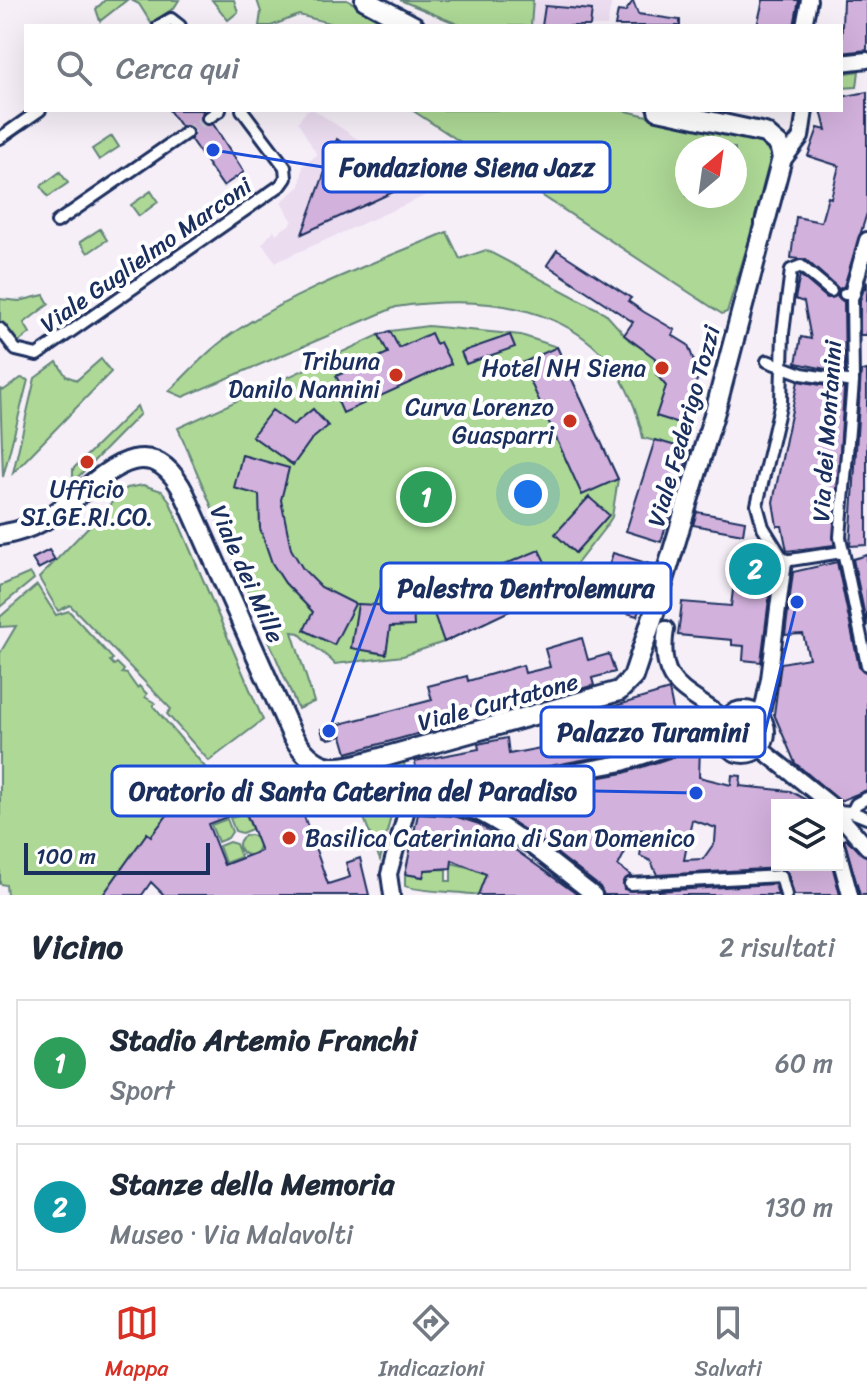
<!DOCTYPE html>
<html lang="it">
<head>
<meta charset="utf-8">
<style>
	body { margin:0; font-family:Sriracha,sans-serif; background:#f2f2f3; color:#1f2937 }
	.controls { position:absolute; right:24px; bottom:24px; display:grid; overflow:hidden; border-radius:0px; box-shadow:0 8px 32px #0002 }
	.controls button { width:72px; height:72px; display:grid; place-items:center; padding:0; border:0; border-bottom:2px solid #e0e1e3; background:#fff; color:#1f2937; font:40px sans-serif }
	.compass { position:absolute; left:675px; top:136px; width:72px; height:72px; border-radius:50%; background:#fff; box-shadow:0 8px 32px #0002; rotate:29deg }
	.scale { position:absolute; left:24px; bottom:20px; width:186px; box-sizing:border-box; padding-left:8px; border:4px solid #1b2f5e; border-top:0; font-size:22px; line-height:28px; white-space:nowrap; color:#1b2f5e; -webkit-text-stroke:6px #fff; paint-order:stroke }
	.you { position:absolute; left:528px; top:494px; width:28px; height:28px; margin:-20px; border:6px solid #fff; border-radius:50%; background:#1a73e8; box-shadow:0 0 0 12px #1a73e833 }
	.badge { display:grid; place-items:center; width:52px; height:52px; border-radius:50%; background:#d93025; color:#fff; font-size:26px; font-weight:700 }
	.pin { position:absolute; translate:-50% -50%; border:4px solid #fff; box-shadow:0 2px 8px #0006 }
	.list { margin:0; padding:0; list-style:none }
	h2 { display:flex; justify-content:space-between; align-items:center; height:104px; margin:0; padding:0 32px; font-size:34px }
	h2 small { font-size:26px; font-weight:400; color:#747a83 }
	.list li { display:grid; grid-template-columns:52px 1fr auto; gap:24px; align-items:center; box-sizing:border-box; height:128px; margin:0 16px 16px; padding:0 16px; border:2px solid #e0e1e3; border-radius:0px }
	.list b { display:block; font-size:30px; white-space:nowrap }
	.list p { margin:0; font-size:26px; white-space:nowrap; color:#747a83 }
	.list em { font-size:26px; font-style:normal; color:#747a83 }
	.icon { flex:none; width:44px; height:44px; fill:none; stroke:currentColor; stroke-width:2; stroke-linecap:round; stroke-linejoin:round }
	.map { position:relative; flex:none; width:867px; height:895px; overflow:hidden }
	.search { position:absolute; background:#fff; box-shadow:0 8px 32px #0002; left:24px; right:24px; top:24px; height:88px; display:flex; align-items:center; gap:20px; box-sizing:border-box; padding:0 28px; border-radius:0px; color:#747a83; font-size:30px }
	.sheet { height:392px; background:#fff }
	nav { display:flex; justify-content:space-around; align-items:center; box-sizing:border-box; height:112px; border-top:2px solid #e0e1e3; background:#fff; font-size:22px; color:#747a83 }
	nav a { display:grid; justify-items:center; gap:4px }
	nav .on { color:#d93025 }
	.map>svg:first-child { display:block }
	.built { fill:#ebdcf0 }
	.green { fill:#add895; stroke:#64847a; stroke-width:2; fill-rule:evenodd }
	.building { fill:#d2b1dc; stroke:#1b2f5e; stroke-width:2; fill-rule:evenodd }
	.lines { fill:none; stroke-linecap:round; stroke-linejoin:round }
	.pedestrian-tunnel { stroke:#cac9d9; stroke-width:10; stroke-dasharray:10 5; stroke-linecap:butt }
	.pedestrian-casing { stroke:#1b2f5e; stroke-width:16 }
	.minor-casing { stroke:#1b2f5e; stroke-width:20 }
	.tertiary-casing { stroke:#1b2f5e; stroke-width:24 }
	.pedestrian { stroke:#fff; stroke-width:10 }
	.minor { stroke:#fff; stroke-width:14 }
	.tertiary { stroke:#fff; stroke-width:18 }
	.poi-dot { fill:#c8321e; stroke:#fff; stroke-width:3 }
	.labels { text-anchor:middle; stroke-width:8; stroke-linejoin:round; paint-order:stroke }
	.street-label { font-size:24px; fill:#1b2f5e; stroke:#fff }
	.poi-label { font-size:24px; fill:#1b2f5e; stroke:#fff; text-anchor:end }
	.leader { fill:none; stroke:#1d4ed8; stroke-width:3 }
	.callout-dot { fill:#1d4ed8; stroke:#fff; stroke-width:3 }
	.callout { fill:#fff; stroke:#1d4ed8; stroke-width:3 }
	.callout-label { font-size:26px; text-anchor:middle; font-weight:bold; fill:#1b2f5e }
</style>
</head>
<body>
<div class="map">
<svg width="867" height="895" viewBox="0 0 867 895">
	<rect width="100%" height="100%" fill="#f6eff8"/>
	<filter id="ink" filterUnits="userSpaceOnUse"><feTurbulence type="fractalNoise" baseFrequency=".0125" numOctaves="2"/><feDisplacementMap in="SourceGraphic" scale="16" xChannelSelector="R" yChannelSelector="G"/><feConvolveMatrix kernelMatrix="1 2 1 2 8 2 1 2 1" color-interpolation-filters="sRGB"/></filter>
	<g filter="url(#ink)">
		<path class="built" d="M533 0H612L607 26H531Z
			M307 110H314L436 191 276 262 262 244 274 230 276 234 293 222 281 202 300 186 303 166 317 155 298 122Z"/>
		<path class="green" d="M105 0H127L100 21 96 9Z
			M131 0H179L174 8 151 23 139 4Z
			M212 0H234L238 12 228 20Z
			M257 0H347L397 26H341L299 15 271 26H259L261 12Z
			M400 0H533L531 26H462Z
			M859 71 857 87 841 88V74Z
			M412 110H622L761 143 770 153 772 166 727 312 722 314ZM687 148H735V196H687Z
			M112 136 119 147 99 160 92 149Z
			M60 172 68 183 48 197 41 186Z
			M151 191 158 202 139 216 131 205Z
			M100 229 107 240 88 253 80 242Z
			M447 232 460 259 486 250 605 313 629 340 657 358 656 374 667 385 657 416 686 425 679 447 643 438C618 313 507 291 396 307L183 397 169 391C191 370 213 345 239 329 302 288 377 262 447 232Z
			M44 295 49 304 24 323 30 333 16 344 0 321V299L19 301Z
			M428 326 521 335 557 347 618 479 612 517 607 525 558 588 444 642 403 656 335 664C323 651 310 646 299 633L292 632 314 702 298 709 178 428 379 335 385 346 395 341 390 331Z
			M101 359 111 372 13 473 35 378 57 362 66 376 77 380Z
			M21 378 28 380 3 477 0 389 4 390Z
			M137 406 140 414 73 482V469Z
			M143 485 162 491 169 500 263 720 209 761 167 714 171 709 70 605 58 611 39 578 118 496 127 488Z
			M30 573 34 579 0 607V586Z
			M37 585 56 615 69 611 113 659 110 661 114 665 117 663 124 670 122 673 127 674 137 688 139 686 147 694 145 697 155 703 153 706 216 780 176 804 151 836 147 834 103 895H7L6 885 0 884V653L16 626 0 627V617Z
			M404 762 407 787 386 785 381 778 383 770Z
			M245 812 252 829 242 833 235 831 230 818Z
			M362 813 391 816 380 860Z
			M227 819 232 832 228 838 218 842 211 825Z
			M239 845a10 10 0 1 1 20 0a10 10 0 1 1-20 0Z
			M229 842 236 844 241 857 225 863 219 846Z
			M451 863 489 872 478 895C463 892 413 891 405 886V874L423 877 425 870 446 869V881H451Z"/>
		<path class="building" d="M763 0H799L794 26H757Z
			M843 0H867V50L841 53Z
			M633 1 638 14 680 20V26H615L618 11 625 12Z
			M545 6 592 10 590 26H542Z
			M867 92V213L844 286 839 289 806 260 791 258 796 217 821 222 828 197 831 198 839 166 808 156 818 128 826 130 821 110H841V97Z
			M169 110H203L201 122 213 124 244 172 223 186 191 140 192 128 181 127Z
			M337 139 404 187 302 234 312 207Z
			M557 250 631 298 628 301 644 312 675 330 672 335 688 345 699 375 692 393 698 395 688 426 656 416 666 386 656 374 655 358 624 335 633 322 547 265Z
			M800 275 827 298 837 296 844 302 845 373 796 363 801 337 811 339 804 302 795 299Z
			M867 281V335H860V300Z
			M390 331 399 348 431 333 436 344 440 342 451 364 343 413 333 390 341 386 336 376 388 353 379 335Z
			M510 335 515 347 466 364 461 352Z
			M557 347 618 479 582 495 522 363Z
			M867 370V545L850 546 861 371Z
			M798 381 844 389 834 545 787 551 782 526H777L773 502Z
			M313 409 328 426 311 440 293 465 252 436 272 410 293 425Z
			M655 440 690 450 661 542 626 531Z
			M242 455 289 468 281 500 291 549 303 569 321 587 355 604 334 645 304 630 313 612 285 583 272 563 260 528 259 495 234 488Z
			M589 497 609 515 575 553 555 534Z
			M697 512 745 521 743 534 693 525Z
			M739 544 768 550 774 560 761 662 743 660 744 646 732 645V640L678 635 682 602 731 606Z
			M49 550 55 560 38 569 32 559Z
			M539 550 558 588 444 642 428 597Z
			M613 553 653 565 637 616 597 604Z
			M867 555V626L853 559Z
			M837 562 859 667 867 673V790L840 801 795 763 774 714 781 663 809 658 803 634 785 635 793 572Z
			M358 604 413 607 414 626 390 627 386 654 351 648Z
			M582 638 588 660 609 654 615 672 592 678 594 685 558 696 556 688 531 695 533 703 484 716 481 704 440 715 441 722 433 724 435 729 347 753 342 736 329 739 323 736 321 729 432 700 428 686 467 676 468 681 523 665 525 673 550 667 545 649Z
			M669 690 678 734 620 753 418 790 415 761 479 749 478 744 507 738 509 754 551 746 548 726Z
			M700 748 699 777 731 785 732 775 741 776 740 786 790 791 815 805H777V865H832L840 895H794L788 873 781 868 657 875 651 861 640 856 644 830 621 831 626 850 618 866 631 875 623 881 624 889 647 891V895H604L600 887 532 834 473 800 624 773ZM692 820 716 828 715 842 703 859 684 860Z
			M221 777 232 798 286 778 290 789 294 788 328 884 350 877 346 863 360 858 369 895H164L151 882 142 895H103L147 833 151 836 176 804ZM245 810 261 851 224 865 208 824Z
			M418 814 454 816 479 824 578 895H478L486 874 452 860 451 868 425 870 423 877 405 874Z
			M846 839 867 857V895H860L844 840Z
			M775 884 778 895H658V891Z"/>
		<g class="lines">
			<path class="pedestrian-tunnel" d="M186 133 208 118"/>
			<defs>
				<path id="pedestrian" d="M159 26 171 19 180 26
					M208 118 220 110
					M0 138 40 110
					M57 222 186 133
					M831 291 801 266 791 270 783 333 781 402 757 505 763 527 784 561 842 552
					M845 294H852L853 382 840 537 867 665
					M0 329 16 350 37 355 281 185 286 178 285 167 242 110
					M767 361 802 374 853 382
					M837 811 852 812 867 818
					M852 812 856 804 867 798
					M630 884 781 876 786 895"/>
				<path id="minor" d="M804 26 809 0
					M841 63 867 60
					M781 163 801 137 805 110
					M852 294 867 240
					M666 629C657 687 685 688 725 719
					M721 732a23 23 0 1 1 46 0a23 23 0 1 1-46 0Z
					M761 716 769 679 784 561
					M761 749 831 805
					M346 767C387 819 436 791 483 815 523 836 558 868 594 895
					M409 802 622 763 697 738 721 737
					M837 813 867 847
					M837 847 850 895
					M392 895 389 874 409 802"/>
				<path id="tertiary" d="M365 0 414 26
					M0 535C21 532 40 524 57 512 96 484 148 418 185 495L292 735C317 776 336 770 377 759L619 691 633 677 655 610 716 408 782 158 779 145 765 133 658 110"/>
			</defs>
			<use href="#pedestrian" class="pedestrian-casing"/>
			<use href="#minor" class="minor-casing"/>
			<use href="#tertiary" class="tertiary-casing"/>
			<use href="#pedestrian" class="pedestrian"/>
			<use href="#minor" class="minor"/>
			<use href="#tertiary" class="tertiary"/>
		</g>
	</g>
	<g class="poi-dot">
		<circle cx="662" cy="368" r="8"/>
		<circle cx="396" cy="375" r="8"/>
		<circle cx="570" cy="421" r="8"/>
		<circle cx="87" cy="462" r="8"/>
		<circle cx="289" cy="838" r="8"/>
	</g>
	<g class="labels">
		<g class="street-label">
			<text transform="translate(146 255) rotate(-35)" y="8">Viale Guglielmo Marconi</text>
			<text transform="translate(684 426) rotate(-74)" y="8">Viale Federigo Tozzi</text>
			<text transform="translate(827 431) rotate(-86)" y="8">Via dei Montanini</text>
			<text transform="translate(247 574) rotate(66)" y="8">Viale dei Mille</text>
			<text transform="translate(498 702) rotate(-15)" y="8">Viale Curtatone</text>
		</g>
		<g class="poi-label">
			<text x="380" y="369">Tribuna<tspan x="380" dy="28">Danilo Nannini</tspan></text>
			<text x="646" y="376">Hotel NH Siena</text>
			<text x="554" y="415">Curva Lorenzo<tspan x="554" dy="28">Guasparri</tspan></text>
			<text x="87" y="497" text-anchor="middle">Ufficio<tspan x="87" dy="28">SI.GE.RI.CO.</tspan></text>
			<text x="305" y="846" text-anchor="start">Basilica Cateriniana di San Domenico</text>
		</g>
	</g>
	<path class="leader" d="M213 150L323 167M329 731L381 588M797 602L765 732M696 793L594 791"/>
	<g class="callout-dot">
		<circle cx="213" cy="150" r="8"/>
		<circle cx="329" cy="731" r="8"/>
		<circle cx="797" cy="602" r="8"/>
		<circle cx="696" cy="793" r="8"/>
	</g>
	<g class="callout">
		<rect x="323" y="142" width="287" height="50" rx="8"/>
		<rect x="381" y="563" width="290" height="50" rx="8"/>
		<rect x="541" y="707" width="224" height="50" rx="8"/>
		<rect x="112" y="766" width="482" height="50" rx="8"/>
	</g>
	<g class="callout-label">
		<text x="467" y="176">Fondazione Siena Jazz</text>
		<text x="526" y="597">Palestra Dentrolemura</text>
		<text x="653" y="741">Palazzo Turamini</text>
		<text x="353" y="800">Oratorio di Santa Caterina del Paradiso</text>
	</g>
</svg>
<div class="controls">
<button><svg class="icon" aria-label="layers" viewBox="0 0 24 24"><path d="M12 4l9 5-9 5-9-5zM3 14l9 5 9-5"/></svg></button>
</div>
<svg class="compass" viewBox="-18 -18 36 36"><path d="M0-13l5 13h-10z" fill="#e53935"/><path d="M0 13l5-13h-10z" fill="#747a83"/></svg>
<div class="scale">100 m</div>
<div class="you"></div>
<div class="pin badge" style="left:426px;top:497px;background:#2e9e5b">1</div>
<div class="pin badge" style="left:755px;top:569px;background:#0f9aa8">2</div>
<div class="search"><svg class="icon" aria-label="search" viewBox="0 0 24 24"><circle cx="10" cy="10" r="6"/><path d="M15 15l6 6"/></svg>Cerca qui</div>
</div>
<section class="sheet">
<h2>Vicino<small>2 risultati</small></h2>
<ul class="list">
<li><span class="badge" style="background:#2e9e5b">1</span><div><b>Stadio Artemio Franchi</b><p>Sport</p></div><em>60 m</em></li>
<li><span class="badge" style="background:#0f9aa8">2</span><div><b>Stanze della Memoria</b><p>Museo · Via Malavolti</p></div><em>130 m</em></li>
</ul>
</section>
<nav>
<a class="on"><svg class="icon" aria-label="map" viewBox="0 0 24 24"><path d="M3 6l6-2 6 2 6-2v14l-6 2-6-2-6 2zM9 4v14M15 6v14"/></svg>Mappa</a>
<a><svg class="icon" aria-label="directions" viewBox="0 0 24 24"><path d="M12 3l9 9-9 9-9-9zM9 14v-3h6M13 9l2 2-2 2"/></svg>Indicazioni</a>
<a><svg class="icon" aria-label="saved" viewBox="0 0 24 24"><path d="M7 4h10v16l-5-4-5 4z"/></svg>Salvati</a>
</nav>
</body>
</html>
